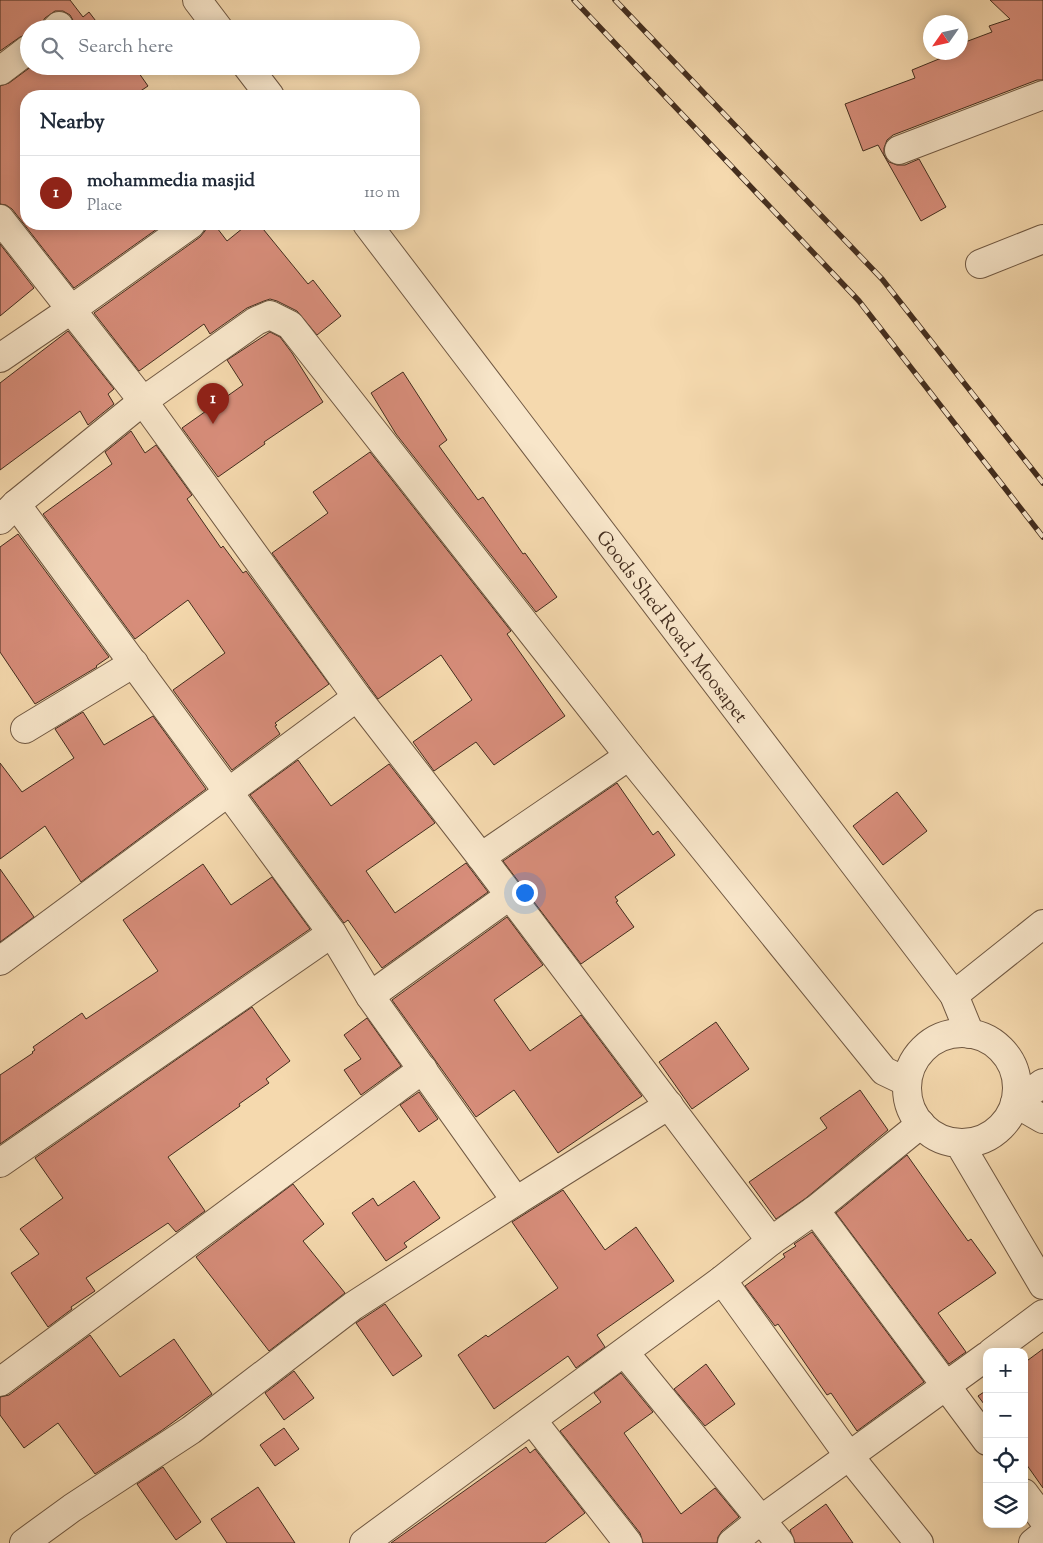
<!DOCTYPE html>
<html lang="en">
<head>
<meta charset="utf-8">
<style>
	body { margin:0; font-family:"Sorts Mill Goudy",serif; background:#f2f2f3; color:#1f2937 }
	.controls { position:absolute; right:15px; bottom:15px; display:grid; overflow:hidden; border-radius:10px; box-shadow:0 2px 12px #0003 }
	.controls button { width:45px; height:45px; display:grid; place-items:center; padding:0; border:0; border-bottom:1px solid #e0e1e3; background:#fff; color:#1f2937; font:25px sans-serif }
	.compass { position:absolute; left:923px; top:15px; width:45px; height:45px; border-radius:50%; background:#fff; box-shadow:0 2px 12px #0003; rotate:236deg }
	.you { position:absolute; left:524px; top:892px; width:18px; height:18px; margin:-12px; border:4px solid #fff; border-radius:50%; background:#1a73e8; box-shadow:0 0 0 8px #1a73e833 }
	.badge { display:grid; place-items:center; width:32px; height:32px; border-radius:50%; background:#8f2418; color:#fff; font-size:16px; font-weight:700 }
	.pin { position:absolute; translate:-50% -41px; filter:drop-shadow(0 1px 2px #0008) }
	.pin::after { content:''; position:absolute; top:26px; width:18px; height:15px; background:inherit; clip-path:polygon(0 0,100% 0,50% 100%) }
	.list { margin:0; padding:0; list-style:none }
	h2 { display:flex; justify-content:space-between; align-items:center; height:65px; margin:0; padding:0 20px; font-size:21px }
	h2 small { font-size:16px; font-weight:400; color:#747a83 }
	.list li { display:grid; grid-template-columns:32px 1fr auto; gap:15px; align-items:center; box-sizing:border-box; height:75px; padding:0 20px; border-top:1px solid #e0e1e3 }
	.list b { display:block; font-size:19px; white-space:nowrap }
	.list p { margin:0; font-size:16px; white-space:nowrap; color:#747a83 }
	.list em { font-size:16px; font-style:normal; color:#747a83 }
	.icon { flex:none; width:28px; height:28px; fill:none; stroke:currentColor; stroke-width:2; stroke-linecap:round; stroke-linejoin:round }
	.map { position:relative; flex:none; width:1043px; height:1543px; overflow:hidden }
	.search { position:absolute; background:#fff; box-shadow:0 2px 12px #0003; left:20px; top:20px; width:400px; height:55px; display:flex; align-items:center; gap:12px; box-sizing:border-box; padding:0 18px; border-radius:28px; color:#747a83; font-size:19px }
	.panel { position:absolute; background:#fff; box-shadow:0 2px 12px #0003; left:20px; top:90px; width:400px; height:140px; border-radius:20px }
	.map>svg:first-child { display:block }
	.building { fill:#d78d7a; stroke:#432d1e }
	.lines { fill:none; stroke-linecap:round; stroke-linejoin:round }
	.minor-casing { stroke:#705842; stroke-width:30 }
	.tertiary-casing { stroke:#705842; stroke-width:30 }
	.minor { stroke:#f8e6ca; stroke-width:28 }
	.tertiary { stroke:#f8e6ca; stroke-width:28 }
	.rail-casing { stroke:#432d1e; stroke-width:5.5 }
	.rail { stroke:#f8e6ca; stroke-width:4; stroke-dasharray:11; stroke-linecap:butt }
	.labels { text-anchor:middle; stroke-width:4; stroke-linejoin:round; paint-order:stroke }
	.street-label { font-size:19px; fill:#432d1e; stroke:#f8e6ca }
</style>
</head>
<body>
<div class="map">
<svg width="1043" height="1543" viewBox="0 0 1043 1543">
	<rect width="100%" height="100%" fill="#f5d9ae"/>
	<filter id="stains"><feTurbulence type="fractalNoise" baseFrequency=".004" numOctaves="4"/><feColorMatrix values="0 0 0 0 .2 0 0 0 0 .09 0 0 0 0 .02 0 0 0 .5 -.17"/></filter>
	<radialGradient id="worn" r=".72"><stop offset=".6" stop-color="#630" stop-opacity="0"/><stop offset="1" stop-color="#630" stop-opacity=".3"/></radialGradient>
	<path class="building" d="M0 0H70L83 17 89 12 102 29H74V22L70 15 63 11H55L45 18 41 24V29H29V34L20 37 0 51Z
		M990 0H1043V80H1037L893 135 887 140 884 148V155L889 162 897 165H905L919 159 946 207 921 221 878 145 863 151 845 104 915 78 912 70 956 52H960V44L992 32 989 26 1010 19Z
		M32 66H134L148 86 133 96H26V224H164L74 288 12 209 6 205 0 204V86L9 83Z
		M206 224H214L227 241 248 224H259L308 284 313 280 341 316 317 335 297 311 277 301 270 299 264 301 247 308 210 334 204 324 139 371 94 313 200 237 205 231Z
		M0 244 34 288 0 316Z
		M68 331 114 389 108 394 114 404 88 425 80 411 0 470V383Z
		M270 332 280 337 292 353 323 402 264 442 265 444 218 477 182 428 243 385 227 360Z
		M403 372 447 440 439 446 478 500 483 497 523 554 525 553 557 597 536 612 396 434 371 393Z
		M131 431 145 453 156 445 192 495 187 499 221 548 223 546 243 573 246 571 329 684 275 723 277 725 275 726 280 734 232 770 173 690 225 653 188 600 135 639 43 514 112 464 105 452Z
		M370 452 511 631 507 634 565 716 494 765 476 742 434 771 413 742 472 700 441 655 378 699 272 553 328 513 313 492Z
		M18 534 109 657 96 666 97 667 35 704 0 652V547Z
		M83 712 104 745 153 716 206 789 81 882 45 826 0 859V763L22 792 74 758 55 729Z
		M298 760 331 806 389 764 435 823 366 871 395 913 466 863 488 892 382 968 348 920 344 923 250 795Z
		M617 783 653 835 658 831 675 855 615 897 618 901 616 902 634 927 581 964 503 861Z
		M897 792 927 831 883 865 853 826Z
		M203 864 231 905 272 877 310 929 0 1144V1075L33 1053 32 1052 35 1050 33 1047 82 1013 86 1019 158 971 123 920Z
		M0 869 34 917 0 942Z
		M507 917 543 965 494 1000 530 1051 581 1015 642 1096 558 1153 514 1090 476 1117 392 1000Z
		M252 1007 290 1061 266 1079 269 1083 239 1104 240 1106 168 1157 205 1211 176 1232 168 1223 86 1278 95 1291 71 1307 72 1309 48 1327 11 1273 39 1254 20 1229 63 1198 35 1158Z
		M367 1018 401 1066 361 1095 344 1070 361 1059 344 1035Z
		M716 1022 749 1069 692 1109 659 1062Z
		M860 1090 888 1130 806 1198 776 1219 749 1182 827 1128 820 1118Z
		M419 1092 438 1119 419 1132 400 1105Z
		M907 1155 968 1241 971 1239 996 1273 938 1313 966 1352 949 1364 836 1213Z
		M414 1181 440 1218 404 1243 407 1247 386 1261 352 1213 373 1198 378 1206Z
		M293 1184 324 1224 303 1241 345 1293 269 1351 196 1257Z
		M563 1190 605 1250 636 1227 674 1281 597 1335 605 1347 576 1368 568 1356 494 1409 458 1355 486 1335 488 1337 558 1288 512 1222Z
		M812 1232 924 1382 857 1431 831 1393 827 1395 778 1324 775 1326 745 1286 785 1257 783 1254 796 1246 794 1244Z
		M385 1304 422 1356 393 1376 356 1323Z
		M90 1335 120 1377 174 1339 212 1394 161 1431 95 1474 58 1423 24 1448 0 1415V1397L9 1395Z
		M1043 1349V1488L1024 1461V1363Z
		M706 1364 735 1404 705 1426 674 1389Z
		M294 1371 314 1398 284 1420 265 1393Z
		M621 1373 653 1412 624 1433 681 1514 715 1488 739 1517 722 1531 718 1537 717 1543H643L640 1533 560 1431 601 1402 594 1393Z
		M987 1390V1408L978 1396Z
		M284 1428 299 1449 275 1466 260 1445Z
		M526 1447 530 1453 535 1449 585 1513 545 1543H391Z
		M163 1467 201 1522 176 1540 137 1484Z
		M258 1487 295 1543H227L211 1519Z
		M826 1504 853 1543H795L790 1530Z"/>
	<g class="lines">
		<defs>
			<g id="minor">
				<path d="M197 0 219 29"/>
				<path d="M56 29 59 26"/>
				<path d="M247 66 270 96"/>
				<path d="M0 71 29 49"/>
				<path d="M899 150 1043 95"/>
				<path d="M0 219 143 401 357 697 481 857 771 1241"/>
				<path id="s1" d="M367 224 954 995 970 1034"/>
				<path d="M980 264 1043 239"/>
				<path d="M0 358 72 309 191 224"/>
				<path d="M0 520 16 504 143 401 256 321 270 315 290 325 629 756 884 1071 907 1082"/>
				<path d="M25 729 134 663"/>
				<path d="M481 857 629 756"/>
				<path d="M332 933 370 996 516 1201 669 1105"/>
				<path d="M0 961 357 697"/>
				<path d="M954 995 1043 924"/>
				<path d="M370 996 509 896"/>
				<path d="M1043 1083 1015 1103 1043 1119"/>
				<path d="M0 1163 332 933 16 504"/>
				<path d="M815 1210 987 1441"/>
				<path d="M722 1280 849 1456 919 1543"/>
				<path d="M992 1352 1043 1314"/>
				<path d="M625 1353 780 1543"/>
				<path d="M0 1382 423 1069"/>
				<path d="M532 1420 628 1543"/>
				<path d="M1024 1493 1043 1519"/>
				<path d="M24 1543 72 1508 191 1430 353 1306 516 1201"/>
				<path d="M364 1543 722 1280 771 1241 815 1210 921 1124"/>
				<path d="M732 1543 762 1519 987 1356"/>
				<path d="M1033 1543 1043 1535"/>
			</g>
			<path id="tertiary" d="M907 1088a55 55 0 1 1 110 0a55 55 0 1 1-110 0Z
				M959 1143 1043 1285"/>
		</defs>
		<use href="#minor" class="minor-casing"/>
		<use href="#tertiary" class="tertiary-casing"/>
		<use href="#minor" class="minor"/>
		<use href="#tertiary" class="tertiary"/>
		<defs>
			<path id="rail" d="M574 0 859 301 1043 537
				M615 0 882 279 1043 483"/>
		</defs>
		<use href="#rail" class="rail-casing"/>
		<use href="#rail" class="rail"/>
	</g>
	<g class="labels">
		<g class="street-label">
			<text dy="7" stroke="none"><textPath href="#s1" startOffset="505">Goods Shed Road, Moosapet</textPath></text>
		</g>
	</g>
	<rect width="100%" height="100%" filter="url(#stains)"/>
	<rect width="100%" height="100%" fill="url(#worn)"/>
</svg>
<div class="controls">
<button>+</button>
<button>−</button>
<button><svg class="icon" aria-label="locate" viewBox="0 0 24 24"><circle cx="12" cy="12" r="6"/><path d="M12 2v4M12 18v4M2 12h4M18 12h4"/></svg></button>
<button><svg class="icon" aria-label="layers" viewBox="0 0 24 24"><path d="M12 4l9 5-9 5-9-5zM3 14l9 5 9-5"/></svg></button>
</div>
<svg class="compass" viewBox="-18 -18 36 36"><path d="M0-13l5 13h-10z" fill="#e53935"/><path d="M0 13l5-13h-10z" fill="#747a83"/></svg>
<div class="you"></div>
<div class="pin badge" style="left:213px;top:424px">1</div>
<div class="search"><svg class="icon" aria-label="search" viewBox="0 0 24 24"><circle cx="10" cy="10" r="6"/><path d="M15 15l6 6"/></svg>Search here</div>
<section class="panel">
<h2>Nearby<small></small></h2>
<ul class="list">
<li><span class="badge">1</span><div><b>mohammedia masjid</b><p>Place</p></div><em>110 m</em></li>
</ul>
</section>
</div>
</body>
</html>
